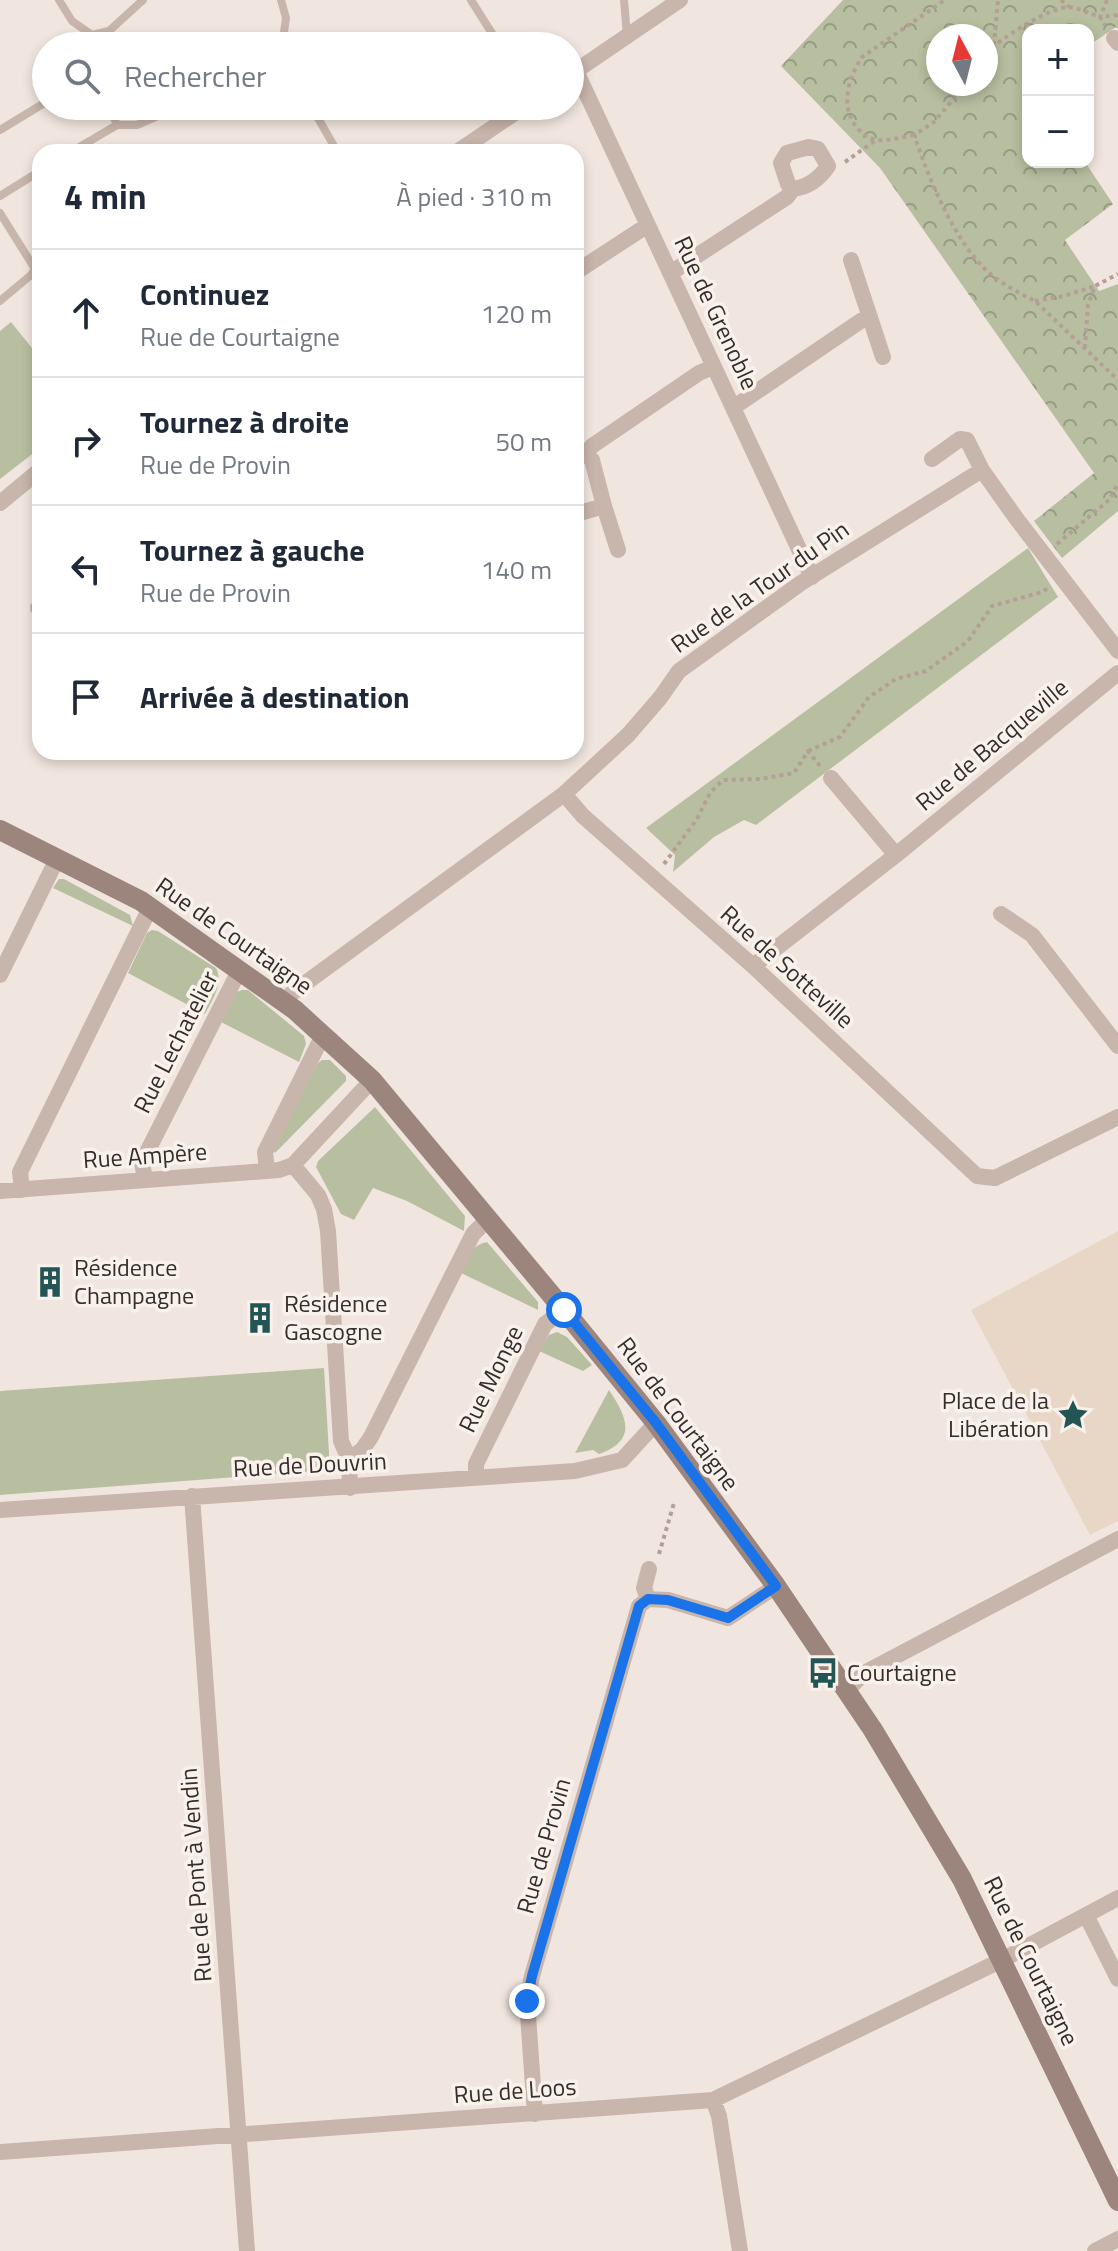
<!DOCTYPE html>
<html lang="fr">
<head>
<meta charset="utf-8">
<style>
	body { margin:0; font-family:"Titillium Web",sans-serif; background:#f2f2f3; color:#1f2937 }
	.controls { position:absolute; right:24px; top:24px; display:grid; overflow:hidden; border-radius:16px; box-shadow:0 4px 12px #0003 }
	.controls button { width:72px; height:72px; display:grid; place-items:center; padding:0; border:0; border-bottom:2px solid #e0e1e3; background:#fff; color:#1f2937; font:40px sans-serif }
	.compass { position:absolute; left:926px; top:24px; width:72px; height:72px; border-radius:50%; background:#fff; box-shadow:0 4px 12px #0003; rotate:353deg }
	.stop { position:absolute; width:24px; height:24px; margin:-18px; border:6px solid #1a73e8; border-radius:50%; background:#fff }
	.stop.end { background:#1a73e8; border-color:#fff; box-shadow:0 2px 8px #0008 }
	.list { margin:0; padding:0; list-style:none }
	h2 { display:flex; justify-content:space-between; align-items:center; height:104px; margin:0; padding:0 32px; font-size:34px }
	h2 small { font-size:26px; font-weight:400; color:#747a83 }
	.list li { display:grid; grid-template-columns:52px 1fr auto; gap:24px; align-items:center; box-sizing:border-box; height:128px; padding:0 32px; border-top:2px solid #e0e1e3 }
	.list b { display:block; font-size:30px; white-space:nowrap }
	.list p { margin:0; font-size:26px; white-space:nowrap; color:#747a83 }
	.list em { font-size:26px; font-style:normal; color:#747a83 }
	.icon { flex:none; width:44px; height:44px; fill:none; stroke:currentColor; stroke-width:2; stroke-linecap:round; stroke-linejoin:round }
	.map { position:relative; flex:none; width:1118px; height:2251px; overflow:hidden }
	.search { position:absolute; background:#fff; box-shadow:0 4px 12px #0003; left:32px; top:32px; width:552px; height:88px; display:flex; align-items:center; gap:20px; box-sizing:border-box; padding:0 28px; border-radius:44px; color:#747a83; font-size:30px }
	.panel { position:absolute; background:#fff; box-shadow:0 4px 12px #0003; left:32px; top:144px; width:552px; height:616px; border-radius:24px }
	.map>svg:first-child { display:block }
	.green { fill:#b8bfa0 }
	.park { fill:url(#park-crowns); fill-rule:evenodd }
	.plaza { fill:#e8d6c7 }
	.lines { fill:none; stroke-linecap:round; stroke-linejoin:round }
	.path { stroke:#b49f96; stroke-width:4; stroke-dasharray:4 4; stroke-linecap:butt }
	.lane { stroke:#c8b5ab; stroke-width:8 }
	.street { stroke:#c8b5ab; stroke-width:16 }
	.secondary { stroke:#9c857d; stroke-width:20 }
	.route { stroke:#1a73e8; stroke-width:10 }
	.labels { text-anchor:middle; stroke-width:7; stroke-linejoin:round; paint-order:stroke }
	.street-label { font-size:24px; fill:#372d2a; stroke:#f9f1eb }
	.poi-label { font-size:24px; fill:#372d2a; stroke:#f9f1eb; text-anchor:start }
</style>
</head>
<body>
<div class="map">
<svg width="1118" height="2251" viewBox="0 0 1118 2251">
	<defs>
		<pattern id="park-crowns" width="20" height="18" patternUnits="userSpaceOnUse" patternTransform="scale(2)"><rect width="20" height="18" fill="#b8bfa0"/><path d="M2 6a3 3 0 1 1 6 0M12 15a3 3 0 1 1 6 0" fill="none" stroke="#969c83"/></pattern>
	</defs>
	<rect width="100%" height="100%" fill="#f1e6df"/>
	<path class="green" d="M11 322 40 358V448L0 479V331Z
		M1028 548 1058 597 756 825 744 820 714 837 673 872 675 855 646 828Z
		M59 879H64L130 915 133 926 53 888Z
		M152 930 158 931 216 968C224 984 212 1000 205 1014L128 973 147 933Z
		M242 990H248L304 1036 306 1044 299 1062 219 1021 234 993Z
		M322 1060H330L346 1076V1081L275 1153 273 1148 318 1063Z
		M375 1107 465 1216 464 1231 407 1201 373 1188 354 1220 341 1214 316 1167 318 1161Z
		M487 1242 538 1302V1310L461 1273C467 1259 471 1245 487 1242Z
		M557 1332 567 1337 592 1365 583 1371 539 1351 549 1335Z
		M324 1368 330 1470 0 1495V1391Z
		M609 1390C627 1417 638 1440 599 1454L593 1450 575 1453Z"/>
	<path class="park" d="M843 0H1118V29L1116 27 1088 46V30H1028V162H1085L1113 204 1065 240 1099 291 1118 284V511L1062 558 1034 521 1094 473 880 168 781 66ZM938 36H986V84H938Z"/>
	<path class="plaza" d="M1118 1231V1521L1090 1535 971 1310Z"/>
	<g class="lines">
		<path class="path" d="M1061 0 1069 7
			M1107 0 1100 17 1118 15
			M994 45 998 0
			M986 53C1000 39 1049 7 1069 7 1079 8 1091 14 1100 17L1105 25
			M966 84 934 122 914 135C929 178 951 234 983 267 996 281 1017 292 1035 301L1118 380
			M914 135C903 137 888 141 877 140 870 139 865 136 860 131 839 110 847 80 862 57L945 0
			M845 162 876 140
			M1035 301 1064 296 1095 286
			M1085 348 1088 305 1095 286 1118 274
			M1057 544 1110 499 1118 483
			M808 751 840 737 869 697 896 679 926 671 968 641 992 606 1042 592 1048 588
			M664 864 697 819 710 793 723 780 760 779 794 773 808 751 820 766
			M659 1554 674 1503"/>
		<path class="lane" d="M59 0 72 21 92 35 109 31 143 0
			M281 0 286 18 282 46
			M471 0 500 46
			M624 0 627 36
			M109 106 117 125
			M311 106 334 146 335 152
			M0 130 46 102
			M71 152 117 125H137L181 106
			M0 196 40 171
			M0 213 35 269 40 271
			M0 301 31 275 35 269"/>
		<path class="street" d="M1114 38 1118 43
			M576 71 812 577
			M570 75 680 0
			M457 152 525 106
			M851 260 883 357
			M576 272 648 225
			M672 272 787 197 793 189C808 187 820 178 828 166L818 149 809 147 787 153 781 163 788 184 793 189
			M734 407 868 316
			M932 459 960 439 967 440 982 470 1016 518 1118 651
			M0 503 40 470
			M576 514 604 506
			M618 550 604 506 592 460 586 454 592 446 699 373 713 367
			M38 608H40
			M831 778 896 855
			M564 794 583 816 753 966 977 1176 995 1178 1118 1117
			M1001 914 1032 935 1118 1046
			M753 966 896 855 1118 673
			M0 975 57 859
			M284 1002 292 993 564 794 628 735 660 698 679 671 801 583 982 470
			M293 1165 318 1195 324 1209 328 1231 341 1441 349 1459 350 1488
			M267 1171 265 1152 323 1035
			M145 1180 142 1162 239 971
			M22 1190 20 1172 150 908
			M0 1191 279 1170 293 1165 372 1080
			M349 1459 362 1450 371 1437 473 1234 487 1220
			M476 1478V1464L545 1324 564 1310
			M192 1496 247 2251
			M0 1510 575 1471 622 1460 656 1423
			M648 1599 668 1600 728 1618 776 1586
			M847 1690 866 1672 1118 1539
			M1086 1915 1118 1979
			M713 2100 719 2116 740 2251
			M535 2114 527 2001 532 1976 639 1606 648 1599 644 1588 649 1569
			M0 2152 713 2100 1002 1960 1118 1898
			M1095 2251 1118 2239"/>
		<path class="secondary" d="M0 830 141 901 295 1010 372 1080 564 1310 656 1423 776 1586 873 1730 962 1879 1118 2201"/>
	</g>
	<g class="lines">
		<path class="route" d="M527 2001 532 1976 639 1606 648 1599 668 1600 728 1618 776 1586 656 1423 564 1310"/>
	</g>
	<defs>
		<symbol id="building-bare" viewBox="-9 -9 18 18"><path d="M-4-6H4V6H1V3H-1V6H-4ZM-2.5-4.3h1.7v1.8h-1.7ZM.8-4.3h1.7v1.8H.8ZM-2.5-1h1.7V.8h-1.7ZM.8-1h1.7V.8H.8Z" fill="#225553" stroke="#f9f1eb" stroke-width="2.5" paint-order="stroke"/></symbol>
		<symbol id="sight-bare" viewBox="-9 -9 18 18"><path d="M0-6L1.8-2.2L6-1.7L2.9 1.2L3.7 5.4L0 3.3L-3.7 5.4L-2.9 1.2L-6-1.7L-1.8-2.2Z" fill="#225553" stroke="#f9f1eb" stroke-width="2.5" paint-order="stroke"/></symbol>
		<symbol id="bus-bare" viewBox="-9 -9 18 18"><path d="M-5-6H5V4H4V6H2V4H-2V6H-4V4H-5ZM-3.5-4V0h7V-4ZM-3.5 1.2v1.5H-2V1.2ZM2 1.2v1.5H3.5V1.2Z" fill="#225553" stroke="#f9f1eb" stroke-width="2.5" paint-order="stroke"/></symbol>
	</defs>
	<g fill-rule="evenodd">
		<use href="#building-bare" x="28" y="1260" width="44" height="44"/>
		<use href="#building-bare" x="238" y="1296" width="44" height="44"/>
		<use href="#sight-bare" x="1051" y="1393" width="44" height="44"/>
		<use href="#bus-bare" x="801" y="1651" width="44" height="44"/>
	</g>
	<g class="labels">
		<g class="street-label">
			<text transform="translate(716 313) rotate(65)" y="8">Rue de Grenoble</text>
			<text transform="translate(760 587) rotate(-35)" y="8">Rue de la Tour du Pin</text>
			<text transform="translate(992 745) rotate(-40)" y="8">Rue de Bacqueville</text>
			<text transform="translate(234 936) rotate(35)" y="8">Rue de Courtaigne</text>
			<text transform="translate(787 967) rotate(42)" y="8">Rue de Sotteville</text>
			<text transform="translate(176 1042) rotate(-63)" y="8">Rue Lechatelier</text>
			<text transform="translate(145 1156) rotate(-4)" y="8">Rue Ampère</text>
			<text transform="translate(491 1379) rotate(-64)" y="8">Rue Monge</text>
			<text transform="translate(678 1414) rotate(53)" y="8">Rue de Courtaigne</text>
			<text transform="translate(310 1465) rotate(-3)" y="8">Rue de Douvrin</text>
			<text transform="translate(544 1846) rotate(-74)" y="8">Rue de Provin</text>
			<text transform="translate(196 1875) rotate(-94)" y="8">Rue de Pont à Vendin</text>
			<text transform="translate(1031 1961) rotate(64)" y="8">Rue de Courtaigne</text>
			<text transform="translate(515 2091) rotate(-4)" y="8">Rue de Loos</text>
		</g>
		<g class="poi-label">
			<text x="74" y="1276">Résidence<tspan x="74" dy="28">Champagne</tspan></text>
			<text x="284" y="1312">Résidence<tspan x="284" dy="28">Gascogne</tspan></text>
			<text x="1049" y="1409" text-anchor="end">Place de la<tspan x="1049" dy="28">Libération</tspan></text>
			<text x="847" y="1681">Courtaigne</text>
		</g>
	</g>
</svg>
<div class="controls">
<button>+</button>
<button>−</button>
</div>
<svg class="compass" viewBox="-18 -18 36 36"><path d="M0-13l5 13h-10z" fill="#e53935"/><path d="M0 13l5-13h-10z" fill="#747a83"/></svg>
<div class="stop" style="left:564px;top:1310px"></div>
<div class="stop end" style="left:527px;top:2001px"></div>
<div class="search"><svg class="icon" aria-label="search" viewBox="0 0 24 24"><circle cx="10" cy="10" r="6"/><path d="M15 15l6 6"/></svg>Rechercher</div>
<section class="panel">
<h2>4 min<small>À pied · 310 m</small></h2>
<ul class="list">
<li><svg class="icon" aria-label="ahead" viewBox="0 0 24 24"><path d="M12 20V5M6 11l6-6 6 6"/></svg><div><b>Continuez</b><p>Rue de Courtaigne</p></div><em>120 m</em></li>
<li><svg class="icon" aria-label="right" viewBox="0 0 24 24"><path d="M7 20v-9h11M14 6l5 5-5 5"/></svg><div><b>Tournez à droite</b><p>Rue de Provin</p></div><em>50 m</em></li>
<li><svg class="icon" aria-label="left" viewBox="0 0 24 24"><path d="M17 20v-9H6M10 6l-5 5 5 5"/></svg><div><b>Tournez à gauche</b><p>Rue de Provin</p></div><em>140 m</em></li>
<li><svg class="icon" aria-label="arrive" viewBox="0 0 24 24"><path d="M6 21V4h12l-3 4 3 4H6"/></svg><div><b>Arrivée à destination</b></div></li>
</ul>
</section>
</div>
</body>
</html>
